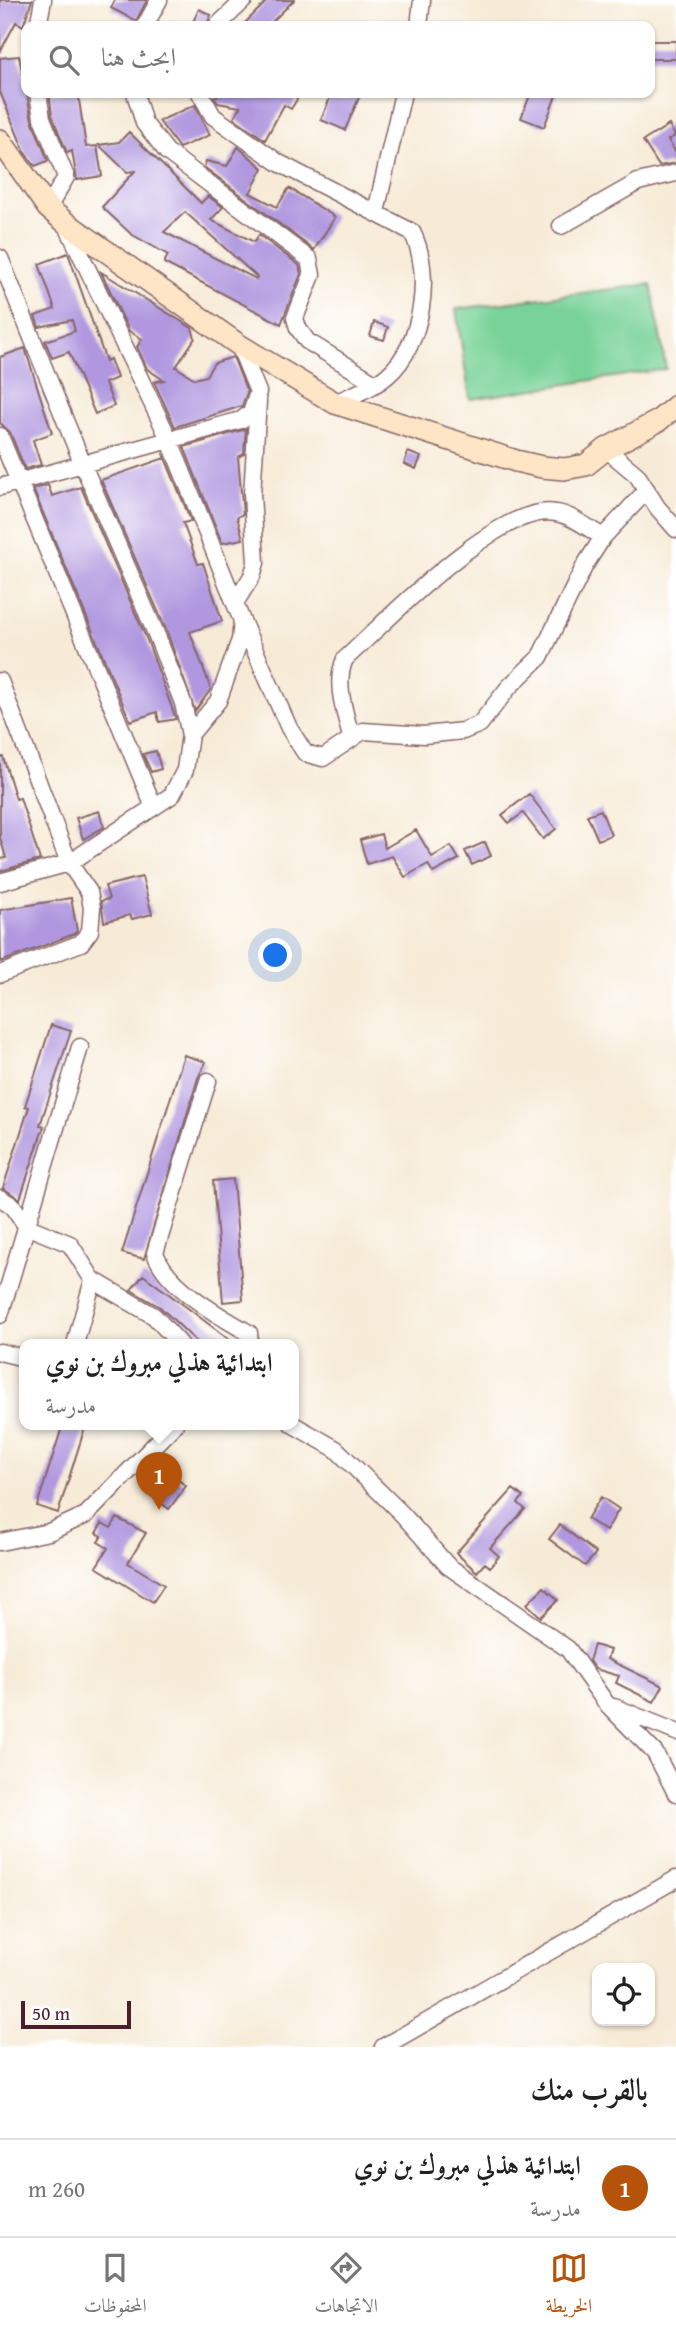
<!DOCTYPE html>
<html lang="ar">
<head>
<meta charset="utf-8">
<style>
	body { margin:0; font-family:"Gentium Book Plus",Amiri,serif; background:#f6f6f6; color:#222; direction:rtl }
	.controls { position:absolute; right:21px; bottom:21px; display:grid; overflow:hidden; border-radius:14px; box-shadow:0 2px 5px #0004 }
	.controls button { width:63px; height:63px; display:grid; place-items:center; padding:0; border:0; border-bottom:2px solid #e0e0e0; background:#fff; color:#222; font:35px sans-serif }
	.scale { position:absolute; left:21px; bottom:18px; width:110px; box-sizing:border-box; padding-left:7px; border:4px solid #4a1f2b; border-top:0; font-size:19px; line-height:24px; white-space:nowrap; color:#4a1f2b; -webkit-text-stroke:5px #fff; paint-order:stroke }
	.you { position:absolute; left:276px; top:956px; width:24px; height:24px; margin:-18px; border:5px solid #fff; border-radius:50%; background:#1a73e8; box-shadow:0 0 0 10px #1a73e833 }
	.badge { display:grid; place-items:center; width:46px; height:46px; border-radius:50%; background:#b45309; color:#fff; font-size:23px; font-weight:700 }
	.pin { position:absolute; translate:-50% -58px; filter:drop-shadow(0 2px 4px #0008) }
	.pin::after { content:''; position:absolute; top:37px; width:24px; height:21px; background:inherit; clip-path:polygon(0 0,100% 0,50% 100%) }
	.popup { position:absolute; left:19px; top:1339px; width:280px; height:91px; box-sizing:border-box; display:grid; place-content:center; border-radius:14px; background:#fff; filter:drop-shadow(0 2px 5px #0005); font-size:23px; white-space:nowrap; color:#767676 }
	.popup b { font-size:26px; color:#222 }
	.popup::after { content:''; position:absolute; left:50%; top:100%; margin-left:-14px; border:14px solid transparent; border-top-color:#fff }
	.list { margin:0; padding:0; list-style:none }
	h2 { display:flex; justify-content:space-between; align-items:center; height:91px; margin:0; padding:0 28px; font-size:30px }
	h2 small { font-size:23px; font-weight:400; color:#767676 }
	.list li { display:grid; grid-template-columns:46px 1fr auto; gap:21px; align-items:center; box-sizing:border-box; height:98px; padding:0 28px; border-top:2px solid #e0e0e0 }
	.list b { display:block; font-size:26px; white-space:nowrap }
	.list p { margin:0; font-size:23px; white-space:nowrap; color:#767676 }
	.list em { font-size:23px; font-style:normal; color:#767676 }
	.icon { flex:none; width:38px; height:38px; fill:none; stroke:currentColor; stroke-width:2; stroke-linecap:round; stroke-linejoin:round }
	.map { position:relative; flex:none; width:676px; height:2047px; overflow:hidden; direction:ltr }
	.search { position:absolute; background:#fff; box-shadow:0 2px 5px #0004; left:21px; right:21px; top:21px; height:77px; display:flex; align-items:center; gap:18px; box-sizing:border-box; padding:0 24px; border-radius:14px; color:#767676; font-size:26px }
	.sheet { height:189px; background:#fff }
	nav { display:flex; justify-content:space-around; align-items:center; box-sizing:border-box; height:98px; border-top:2px solid #e0e0e0; background:#fff; font-size:19px; color:#767676 }
	nav a { display:grid; justify-items:center; gap:4px }
	nav .on { color:#b45309 }
	.map>svg:first-child { display:block }
	.green { fill:#79d399; stroke:#627962; stroke-width:2 }
	.building { fill:#b097df; fill-rule:evenodd }
	.lines { fill:none; stroke-linecap:round; stroke-linejoin:round }
	.street-casing { stroke:#876667; stroke-width:19 }
	.secondary-casing { stroke:#876667; stroke-width:24 }
	.street { stroke:#fff; stroke-width:16 }
	.secondary { stroke:#fde5c5; stroke-width:21 }
</style>
</head>
<body>
<div class="map">
<svg width="676" height="2047" viewBox="0 0 676 2047">
	<rect width="100%" height="100%" fill="#fff"/>
	<filter id="ink" filterUnits="userSpaceOnUse"><feTurbulence type="fractalNoise" baseFrequency=".0143" numOctaves="2"/><feDisplacementMap in="SourceGraphic" scale="14" xChannelSelector="R" yChannelSelector="G"/><feConvolveMatrix kernelMatrix="1 2 1 2 8 2 1 2 1" color-interpolation-filters="sRGB"/></filter>
	<filter id="wash" filterUnits="userSpaceOnUse"><feTurbulence type="fractalNoise" baseFrequency=".00686" numOctaves="4" result="noise"/><feDisplacementMap in="SourceGraphic" scale="28" xChannelSelector="R" yChannelSelector="G"/><feGaussianBlur stdDeviation="1.57" result="paint"/><feColorMatrix in="noise" values="0 0 0 0 0 0 0 0 0 0 0 0 0 0 0 0 0 1.4 0 .05"/><feComposite in="paint" operator="in"/></filter>
	<g filter="url(#wash)">
		<rect width="100%" height="100%" fill="#f7ebd7"/>
		<path class="green" d="M651 284 666 369 470 399 456 309Z"/>
		<g id="blocks">
			<path class="building" d="M0 0H32L23 26 16 22 0 52Z
				M115 0H147L136 21 111 8Z
				M268 0H294L268 26H242Z
				M199 9 211 15 206 26H191Z
				M650 41H676V59H650Z
				M19 56 32 120 48 161 35 166 25 153 0 92V58Z
				M49 93H78L86 147 97 146 102 176 77 180 72 151 67 153 52 115Z
				M224 93H301L291 109 284 105 265 140 234 118 240 107 218 103 214 97Z
				M332 93H361L345 130 321 120Z
				M531 93H557L544 127 521 118Z
				M195 105 210 135 179 148 159 121Z
				M669 125 675 136 668 140 676 153V163L659 166 643 141Z
				M129 132 201 203 208 196 223 207 211 220 254 242 259 235 299 265 301 274 281 324 164 263 168 255 131 234 102 207 135 171 127 172 99 145 119 142ZM185 212 257 277 256 279 164 232Z
				M238 147 263 168 250 193 277 207 289 188 335 217 314 250 204 167 206 161 227 166Z
				M68 253 106 361 110 359 117 378 105 383 114 406 95 414 69 352 52 358 45 341 75 331 72 320 39 327 35 316 55 309 39 264Z
				M101 272 192 328 195 338 176 367 195 379 206 376 214 363 233 357 247 392 242 406 175 427 154 382 164 380 147 369 137 347 142 339 129 331Z
				M374 322 388 327 384 340 370 336Z
				M25 348 52 433 33 440 41 465 25 469 10 432 0 423V357Z
				M246 429 244 454 238 457 243 514 237 517 243 539 222 543 184 447Z
				M408 452 421 457 416 469 404 464Z
				M163 453 191 521 183 523 198 564 203 563 222 621 190 632 211 689 195 711 167 632 101 480 165 458Z
				M48 485 52 496 81 487 147 640 176 719 159 722 157 712 130 721 33 489Z
				M156 751 161 769 151 772 143 754Z
				M0 757H3L16 799 20 798 40 860 0 871V859L6 858 0 837Z
				M529 794 556 829 543 839 523 813 509 823 502 815Z
				M601 810 611 835 598 840 587 815Z
				M99 811 104 827 83 839 76 818Z
				M416 830 432 857 451 846 459 859 433 873 428 864 405 877 392 856 367 864 360 840 381 834 385 848Z
				M485 842 491 856 472 865 465 851Z
				M142 877 152 914 132 919 130 915 104 922 101 901 109 899 105 886Z
				M71 898 77 931 74 934 1 962 0 910Z
				M51 1025 71 1031 40 1125 44 1126 20 1199 3 1188 29 1107 25 1106Z
				M184 1055 206 1062 198 1078 144 1259 122 1253Z
				M233 1179 243 1300 223 1302 213 1181Z
				M143 1275 173 1297 235 1344H199L160 1307 131 1290Z
				M63 1424H86L58 1513 37 1506Z
				M167 1471 186 1486 169 1509 149 1494Z
				M513 1489 523 1497 518 1503 525 1509 490 1548 499 1556 490 1567 485 1563 477 1572 456 1553Z
				M601 1497 619 1509 606 1531 587 1519Z
				M117 1518 146 1533 128 1563 164 1585 153 1602 96 1567 108 1548 98 1542 102 1536 96 1533 102 1523 111 1528Z
				M560 1525 596 1553 585 1566 549 1539Z
				M544 1587 558 1600 541 1617 527 1604Z
				M594 1645 610 1650 607 1659 663 1686 654 1702 616 1683 619 1676 595 1669 589 1661Z"/>
		</g>
	</g>
	<g filter="url(#ink)">
		<use href="#blocks" fill-opacity="0" stroke="#876667" stroke-width="2"/>
		<g class="lines">
			<defs>
				<path id="street" d="M38 26 43 0
					M145 26 159 0
					M217 26 244 0
					M419 26 422 0
					M38 93 42 118 66 177 48 208
					M135 93 144 123 167 152 309 259 312 275 295 318 298 328 307 341 375 383
					M200 93 213 116 279 163 412 232C433 272 423 345 388 375 374 388 351 395 335 403
					M376 212 403 93
					M66 224 170 441 242 621 240 640 218 701 190 735
					M561 226 638 182 676 173
					M0 258 83 465 157 636 183 703 190 735 185 770 172 795 69 863 0 882
					M0 436 153 805
					M606 449 637 475 657 507 676 529
					M0 487 241 420 251 413 258 392 239 345
					M235 603 252 576 256 563 252 494 258 401
					M242 621 289 728 305 753 323 758 363 731 424 735 463 731 480 724 509 687 540 657 585 565 603 537 647 490
					M0 681 69 863 89 892 92 908 90 931 81 943 0 974
					M351 737C345 712 334 683 345 659 387 621 499 502 556 513 572 515 589 529 603 537
					M208 1081 155 1253C167 1287 219 1316 249 1333L250 1344
					M0 1198 13 1206 26 1226 70 1244 93 1280 154 1316 180 1344
					M0 1315 80 1047
					M75 1344 93 1280
					M0 1352 24 1358
					M292 1424 336 1449 403 1515 448 1566 568 1649 606 1703 655 1753 676 1793
					M0 1542 49 1532 86 1515 175 1424
					M614 1707 676 1732
					M383 2047 676 1879"/>
				<path id="secondary" d="M0 140 48 208 65 222 239 345 335 403 516 461 542 467 564 469 586 465 606 449 658 421 676 406"/>
			</defs>
			<use href="#street" class="street-casing"/>
			<use href="#secondary" class="secondary-casing"/>
			<use href="#street" class="street"/>
			<use href="#secondary" class="secondary"/>
		</g>
	</g>
</svg>
<div class="controls">
<button><svg class="icon" aria-label="locate" viewBox="0 0 24 24"><circle cx="12" cy="12" r="6"/><path d="M12 2v4M12 18v4M2 12h4M18 12h4"/></svg></button>
</div>
<div class="scale">50 m</div>
<div class="you"></div>
<div class="pin badge" style="left:159px;top:1510px">1</div>
<div class="popup"><b>ابتدائية هذلي مبروك بن نوي</b>مدرسة</div>
<div class="search"><svg class="icon" aria-label="search" viewBox="0 0 24 24"><circle cx="10" cy="10" r="6"/><path d="M15 15l6 6"/></svg>ابحث هنا</div>
</div>
<section class="sheet">
<h2>بالقرب منك<small></small></h2>
<ul class="list">
<li><span class="badge">1</span><div><b>ابتدائية هذلي مبروك بن نوي</b><p>مدرسة</p></div><em>260 m</em></li>
</ul>
</section>
<nav>
<a class="on"><svg class="icon" aria-label="map" viewBox="0 0 24 24"><path d="M3 6l6-2 6 2 6-2v14l-6 2-6-2-6 2zM9 4v14M15 6v14"/></svg>الخريطة</a>
<a><svg class="icon" aria-label="directions" viewBox="0 0 24 24"><path d="M12 3l9 9-9 9-9-9zM9 14v-3h6M13 9l2 2-2 2"/></svg>الاتجاهات</a>
<a><svg class="icon" aria-label="saved" viewBox="0 0 24 24"><path d="M7 4h10v16l-5-4-5 4z"/></svg>المحفوظات</a>
</nav>
</body>
</html>
